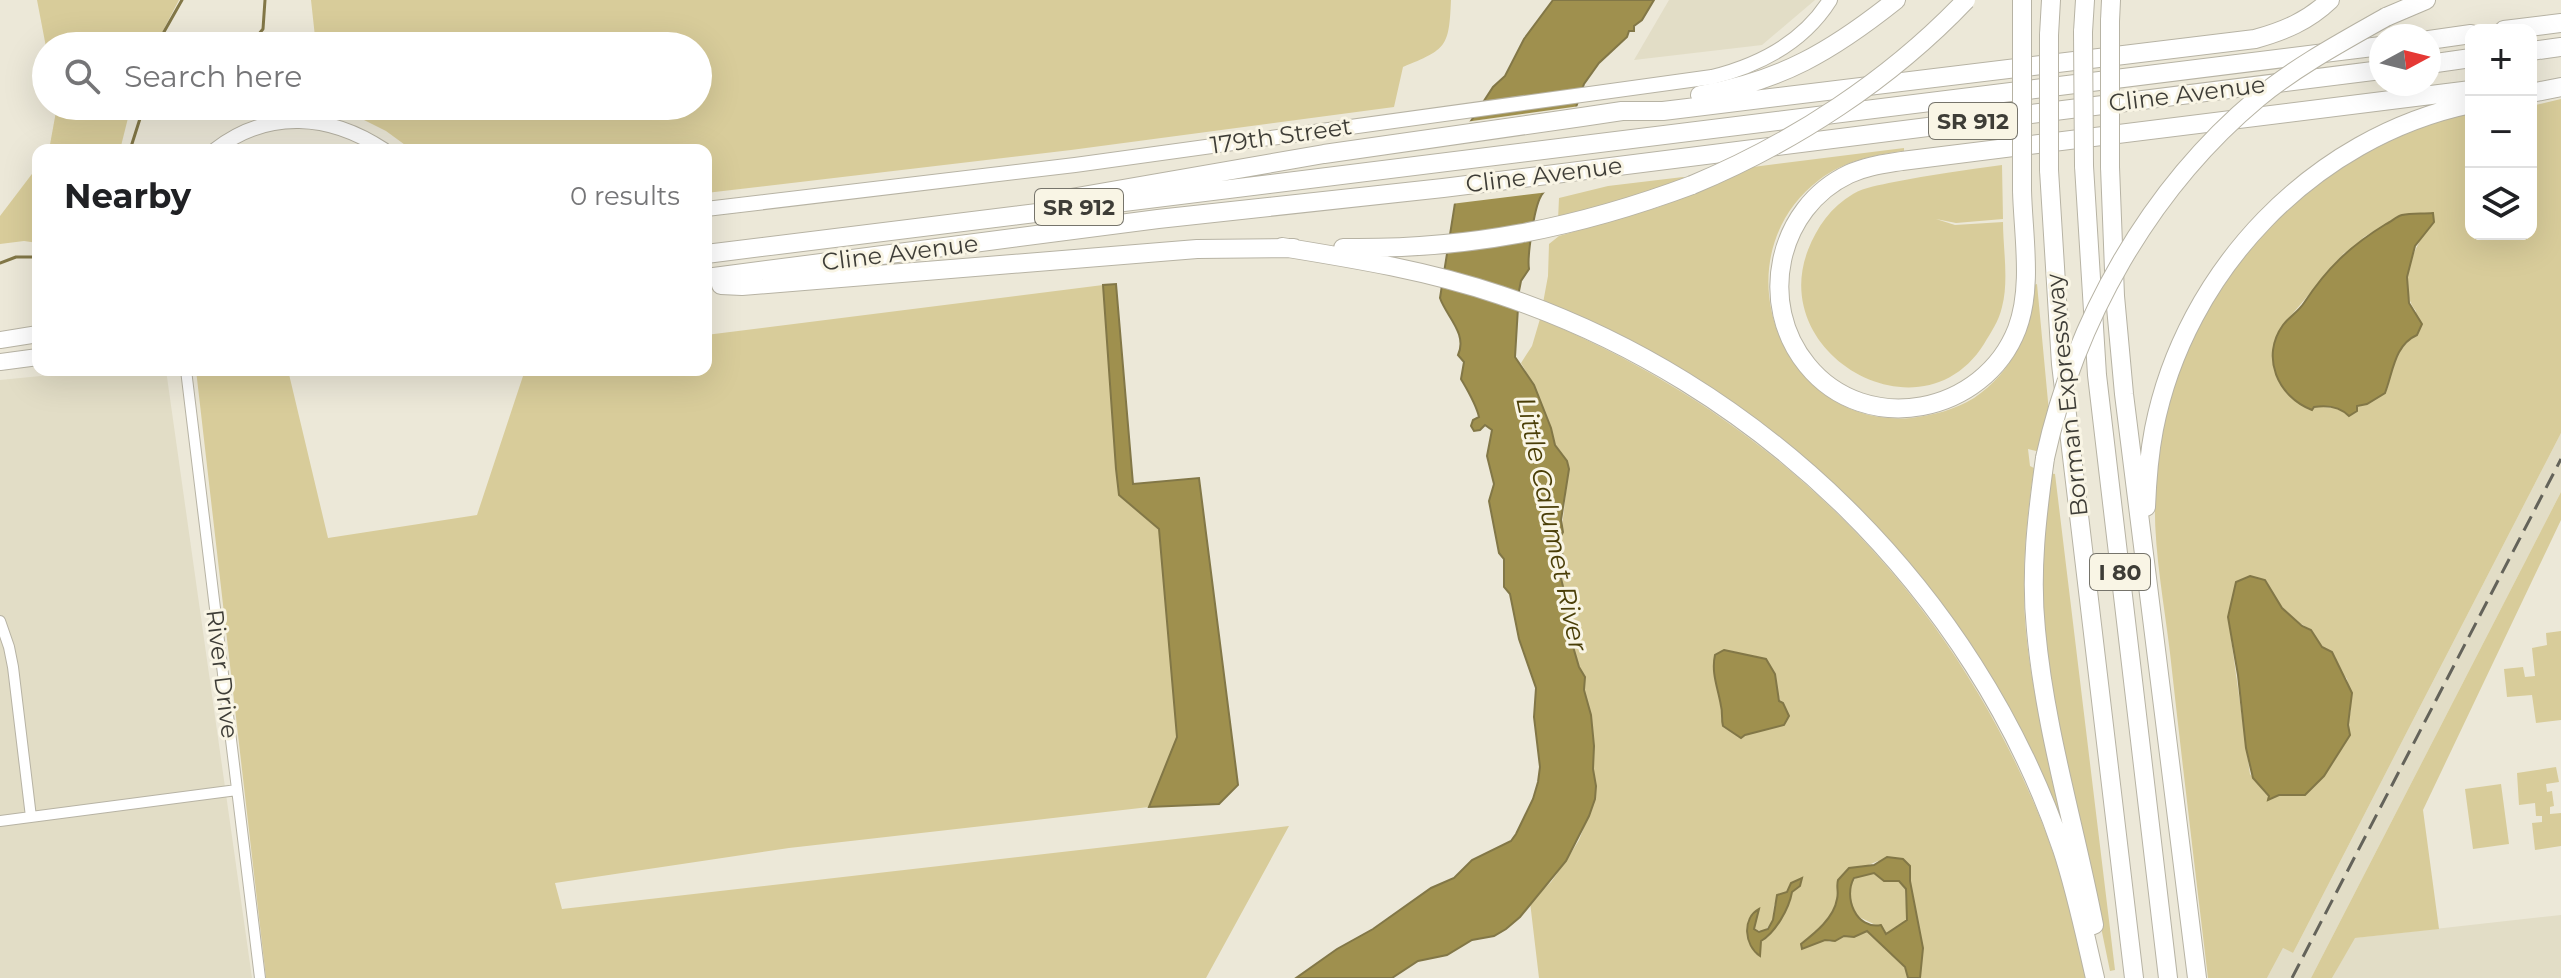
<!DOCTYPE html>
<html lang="en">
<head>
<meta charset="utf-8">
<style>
	body { margin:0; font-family:Montserrat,sans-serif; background:#f6f6f6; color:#202124 }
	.controls { position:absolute; right:24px; top:24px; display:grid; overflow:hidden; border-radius:16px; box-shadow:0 8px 32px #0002 }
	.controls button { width:72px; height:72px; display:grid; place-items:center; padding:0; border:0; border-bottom:2px solid #e0e0e0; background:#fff; color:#202124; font:40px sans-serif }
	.compass { position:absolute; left:2369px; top:24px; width:72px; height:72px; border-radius:50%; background:#fff; box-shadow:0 8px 32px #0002; rotate:83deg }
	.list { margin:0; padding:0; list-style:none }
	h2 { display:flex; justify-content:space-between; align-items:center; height:104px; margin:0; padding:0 32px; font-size:34px }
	h2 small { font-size:26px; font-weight:400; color:#757577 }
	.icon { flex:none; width:44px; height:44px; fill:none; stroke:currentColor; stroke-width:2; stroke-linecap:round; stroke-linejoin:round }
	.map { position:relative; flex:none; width:2561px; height:978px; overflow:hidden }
	.search { position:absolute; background:#fff; box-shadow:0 8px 32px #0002; left:32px; top:32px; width:680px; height:88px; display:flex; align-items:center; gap:20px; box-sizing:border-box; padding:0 28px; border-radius:44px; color:#757577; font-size:30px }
	.panel { position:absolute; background:#fff; box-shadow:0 8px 32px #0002; left:32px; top:144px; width:680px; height:232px; border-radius:16px }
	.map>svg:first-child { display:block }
	.built { fill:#e2ddc6 }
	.green { fill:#d8cc9a; fill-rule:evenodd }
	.water { fill:#9f904e; stroke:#827747; stroke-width:2; fill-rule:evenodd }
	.pier { fill:#ece8d8 }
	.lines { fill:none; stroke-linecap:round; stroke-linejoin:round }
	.stream { stroke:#827747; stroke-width:3 }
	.street-casing { stroke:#b7b3a4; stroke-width:12 }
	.secondary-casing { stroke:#b7b3a4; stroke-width:16 }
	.primary-casing { stroke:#b7b3a4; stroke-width:18 }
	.highway-casing { stroke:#b7b3a4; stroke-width:20 }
	.street { stroke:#fff; stroke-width:10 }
	.secondary { stroke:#fff; stroke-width:14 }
	.primary { stroke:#fff; stroke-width:16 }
	.highway { stroke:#fff; stroke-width:18 }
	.rail { stroke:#64635a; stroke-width:3; stroke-dasharray:16 8; stroke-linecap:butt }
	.highway-bridge-casing { stroke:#b7b3a4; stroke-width:20; stroke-linecap:butt }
	.highway-bridge { stroke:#fff; stroke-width:18 }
	.labels { text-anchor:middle; stroke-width:6; stroke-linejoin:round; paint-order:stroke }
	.shield { fill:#f9f5e5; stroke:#76746b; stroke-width:2 }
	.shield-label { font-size:22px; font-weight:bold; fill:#3e3d37 }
	.street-label { font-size:24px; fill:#3e3d37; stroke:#f9f5e5 }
	.water-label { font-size:26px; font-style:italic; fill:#4a3e07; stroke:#f9f5e5 }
</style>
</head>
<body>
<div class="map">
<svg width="2561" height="978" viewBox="0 0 2561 978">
	<rect width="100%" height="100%" fill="#ece8d8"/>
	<path class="built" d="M1669 0H1815L1762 45 1634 60Z
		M101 370H166L252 978H0V380Z
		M2561 433V492L2311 978H2267L2283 948 2293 953Z
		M2561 915V978H2332L2354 938Z"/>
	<path class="green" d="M37 0H179L155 46 46 47Z
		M311 0H1451C1449 47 1447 49 1403 67L1394 107 1071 150 706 193V150H412L386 131 336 106H698V46H316Z
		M2561 99V433L2293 953 2283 948 2267 978H2208C2195 870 2182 761 2170 653 2163 594 2151 537 2156 478 2168 321 2277 180 2424 126 2439 121 2456 117 2471 113V234H2531V106ZM2418 214 2434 222C2414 242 2396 287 2416 311L2412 337 2398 353 2389 377 2388 388C2372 397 2358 407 2340 408 2331 409 2324 406 2314 407L2283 325 2344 253 2353 249 2364 237 2402 215ZM2265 580 2282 608 2293 619 2311 630 2322 647 2335 656 2337 666 2347 679 2351 709 2348 725 2350 735 2324 777 2300 796 2279 795 2268 799 2270 796 2265 793 2250 774 2228 617Z
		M57 106H131L120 150H49Z
		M1904 148V151C1873 155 1844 161 1819 180 1716 259 1782 429 1911 418 1934 415 1954 410 1974 398 2012 373 2033 329 2034 285L2037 284 2053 455 2028 449 2030 466 2034 468C2026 522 2021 577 2026 632 2033 703 2052 772 2067 841L2005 709 1819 476 1543 303 1548 276 1549 244 1559 236 1659 207 1753 167Z
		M2002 165 2003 219 1956 223 1936 219 1955 225 2003 222C2003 248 2009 281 2002 307 1999 321 1991 332 1984 344 1922 443 1767 356 1808 250 1817 227 1831 207 1853 194 1865 187 1880 185 1894 182 1930 175 1965 170 2002 165Z
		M38 166V243L24 241 0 244V216Z
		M1683 177 1687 179 1558 220 1559 198 1608 186Z
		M1103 285 1119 494 1159 529 1177 737 1149 807 789 848 555 883 562 909 1289 826 1206 978H266L196 370H288L328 538 477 515 525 370H706V335Z
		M1540 319C1771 416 1943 583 2039 815 2061 868 2074 923 2087 978H1920L1923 948 1910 881V866L1878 861 1859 869 1849 868 1838 880C1836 887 1839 892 1837 899 1834 918 1815 933 1801 944L1803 949 1825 940 1830 942 1844 936 1867 931 1905 968 1908 978H1539L1530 902 1551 882 1566 861 1579 840 1595 799 1591 715 1584 690 1585 676 1579 667 1572 643 1571 620 1560 574 1564 555 1559 549 1558 541C1563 533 1566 485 1569 469L1567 461 1555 445 1551 428 1534 385 1521 363 1532 346ZM1724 650 1766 659C1778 678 1775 700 1789 716L1784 725 1744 735 1741 738 1721 719C1724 698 1710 676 1715 655ZM1800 886 1792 892C1789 911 1775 929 1760 941L1761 946 1747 938 1758 910 1754 929 1764 932 1773 920 1774 905 1787 892Z
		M2049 473 2055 474 2115 970 2110 971 2045 654 2041 560Z
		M2561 492V520L2423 810 2439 929 2355 938 2332 978H2311Z
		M2561 631V720L2536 723 2532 695 2507 697 2504 669 2523 667 2525 677 2535 676 2532 648 2547 645 2546 633Z
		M2556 767 2559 782 2546 784 2547 792 2552 791 2554 806 2550 807V814L2561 813V846L2535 850 2532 823 2542 822V816H2536L2535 803 2519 805 2517 773Z
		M2501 784 2509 844 2473 849 2465 789Z
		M1866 873H1877L1884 881H1899L1905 889 1907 920 1886 934 1884 929 1855 915C1849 897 1844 880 1866 873Z"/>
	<path class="water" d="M1553 0H1654L1642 20 1634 26V31H1629L1627 37 1599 63 1584 84 1549 186C1548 187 1541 195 1541 196 1534 208 1527 257 1529 269L1521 281 1519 291 1515 357 1534 385 1551 428 1555 445 1567 461 1569 469 1561 520 1563 532 1558 541 1565 562 1560 574 1571 620 1572 643 1579 667 1585 677 1584 690 1591 715 1594 746 1593 769 1596 786 1595 799 1589 816 1566 861 1520 917 1506 929 1494 936 1472 940 1447 955 1418 961 1392 978H1296L1337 949 1373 929 1431 888 1454 878 1472 860 1511 841 1516 834 1533 799 1538 782 1540 767 1534 717 1536 688 1519 639 1510 594 1504 587V559L1499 553 1489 501 1494 484 1487 456 1492 430 1485 425 1480 430 1474 431 1471 426 1473 420 1479 417C1476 404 1468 391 1461 379L1464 362 1458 355C1468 334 1446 316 1440 298L1467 127 1493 87 1505 76 1524 39Z
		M2433 213 2434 222 2415 246 2407 277 2409 303 2422 324 2417 335C2394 345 2393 373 2385 393L2367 404 2357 406V411L2349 416C2340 407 2327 405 2314 407L2312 410C2278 397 2260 357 2283 325 2289 317 2298 312 2304 303 2327 268 2350 246 2386 224 2391 222 2397 216 2402 215 2411 213 2423 214 2433 213Z
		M1116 284 1133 484 1199 478 1238 785 1219 804 1149 807 1177 737 1159 529 1119 495 1116 469 1103 285Z
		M2250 576 2265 580 2282 608 2302 626 2311 630 2322 647 2332 652 2352 693 2348 725 2350 735 2324 776 2305 795H2279L2268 800 2269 796 2253 778 2246 748 2238 675 2228 617 2236 582Z
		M1724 650 1766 659 1775 674 1779 701 1783 703 1789 716 1784 725 1745 735 1741 738 1723 726C1721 718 1723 713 1721 706 1718 688 1711 673 1715 655Z
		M1887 857 1903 859 1910 866V881L1923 948 1920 978H1908L1905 967 1867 931 1854 937 1844 936 1835 941 1825 940 1802 949 1801 944C1815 933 1834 918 1837 899 1839 892 1836 887 1838 880L1849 868 1874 865ZM1874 873 1884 881H1899L1906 889 1907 920 1886 934 1881 925C1856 930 1843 897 1854 878Z
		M1802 878 1800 886 1792 892C1789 909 1775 933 1761 941L1760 956C1744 945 1742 918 1759 909L1754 929 1759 932 1768 929 1773 920 1777 895 1787 892 1791 883Z"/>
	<path class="pier" d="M1580 106 1563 160 1549 192 1451 204 1455 152 1465 122Z"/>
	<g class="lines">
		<path class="stream" d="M156 46 182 0
			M249 46 263 29 265 0
			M130 150 144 106
			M0 263 16 257H38"/>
		<defs>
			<path id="street" d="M186 370 260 978
				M0 621 9 647 13 667 31 817
				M0 821 237 790"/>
			<path id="secondary" d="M215 150C268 109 330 114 384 150
				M706 209 1075 165 1712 77C1760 65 1803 43 1830 0"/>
			<path id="primary" d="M0 340 38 334
				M0 362 38 357"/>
			<path id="highway" d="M2386 17 2426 0
				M2110 21 2111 0
				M2504 30 2561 23
				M2083 32 2085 0
				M2022 33V0
				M2049 35 2051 0
				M2429 40 2471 34
				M2531 51 2561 47
				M2429 64 2471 58
				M2531 93 2561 87
				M1700 95C1781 81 1832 51 1896 0
				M2084 166 2097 375 2168 978
				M2110 167 2115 296 2124 394 2197 978
				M2049 170 2061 364 2134 978
				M2022 190C2023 234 2033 287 2017 329 1984 414 1866 438 1807 365 1757 304 1777 208 1849 174 1866 166 1884 164 1902 161L2471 90
				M1071 198 1324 154 1582 117 1622 111H1663L2255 39C2284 31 2308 21 2330 0
				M1282 247C1356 259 1429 271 1500 295 1759 381 1974 590 2062 849 2076 891 2085 935 2095 978
				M1343 248C1467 250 1577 228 1692 185
				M706 254 2381 46
				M706 278 1158 219 1443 188 2381 70
				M721 285 742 286 1197 249 1294 248
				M2045 458C2037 515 2030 572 2036 630 2045 730 2075 826 2094 925
				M2146 507C2147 481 2149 455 2154 429 2185 271 2313 137 2471 104"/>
		</defs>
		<use href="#street" class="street-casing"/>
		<use href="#secondary" class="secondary-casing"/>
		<use href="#primary" class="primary-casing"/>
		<use href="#highway" class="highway-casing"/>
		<use href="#street" class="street"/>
		<use href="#secondary" class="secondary"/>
		<use href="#primary" class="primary"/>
		<use href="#highway" class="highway"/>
		<path class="rail" d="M2292 978 2561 459"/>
		<defs>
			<path id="highway-bridge" d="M2110 21V167
				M2083 32 2084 166
				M2022 33V190
				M2049 170V35
				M1692 185C1793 143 1890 80 1966 0
				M2045 458C2075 321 2149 189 2258 98 2297 66 2342 42 2386 17"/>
		</defs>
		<use href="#highway-bridge" class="highway-bridge-casing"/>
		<use href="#highway-bridge" class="highway-bridge"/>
	</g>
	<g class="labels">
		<g class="shield">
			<rect x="1929" y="103" width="88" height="36" rx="6"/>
			<rect x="1035" y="189" width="88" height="36" rx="6"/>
			<rect x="2090" y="554" width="60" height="36" rx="6"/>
		</g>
		<g class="shield-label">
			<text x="1973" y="129">SR 912</text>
			<text x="1079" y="215">SR 912</text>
			<text x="2120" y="580">I 80</text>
		</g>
		<g class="street-label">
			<text transform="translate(2187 94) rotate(-7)" y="8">Cline Avenue</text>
			<text transform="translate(1281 136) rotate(-8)" y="8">179th Street</text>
			<text transform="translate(1544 175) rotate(-7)" y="8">Cline Avenue</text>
			<text transform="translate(900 253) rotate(-7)" y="8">Cline Avenue</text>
			<text transform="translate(2067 395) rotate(-96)" y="8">Borman Expressway</text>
			<text transform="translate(222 674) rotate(83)" y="8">River Drive</text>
		</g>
		<g class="water-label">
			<text transform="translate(1552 524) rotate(78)" y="9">Little Calumet River</text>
		</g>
	</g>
</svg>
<div class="controls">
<button>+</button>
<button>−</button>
<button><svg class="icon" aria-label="layers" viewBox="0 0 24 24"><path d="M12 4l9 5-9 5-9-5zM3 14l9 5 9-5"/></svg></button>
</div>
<svg class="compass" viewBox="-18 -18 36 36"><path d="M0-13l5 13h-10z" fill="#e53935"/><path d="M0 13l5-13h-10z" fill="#757577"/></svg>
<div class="search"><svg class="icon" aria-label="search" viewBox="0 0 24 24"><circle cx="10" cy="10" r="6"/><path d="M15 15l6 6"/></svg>Search here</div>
<section class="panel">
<h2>Nearby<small>0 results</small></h2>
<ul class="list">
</ul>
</section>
</div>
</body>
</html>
